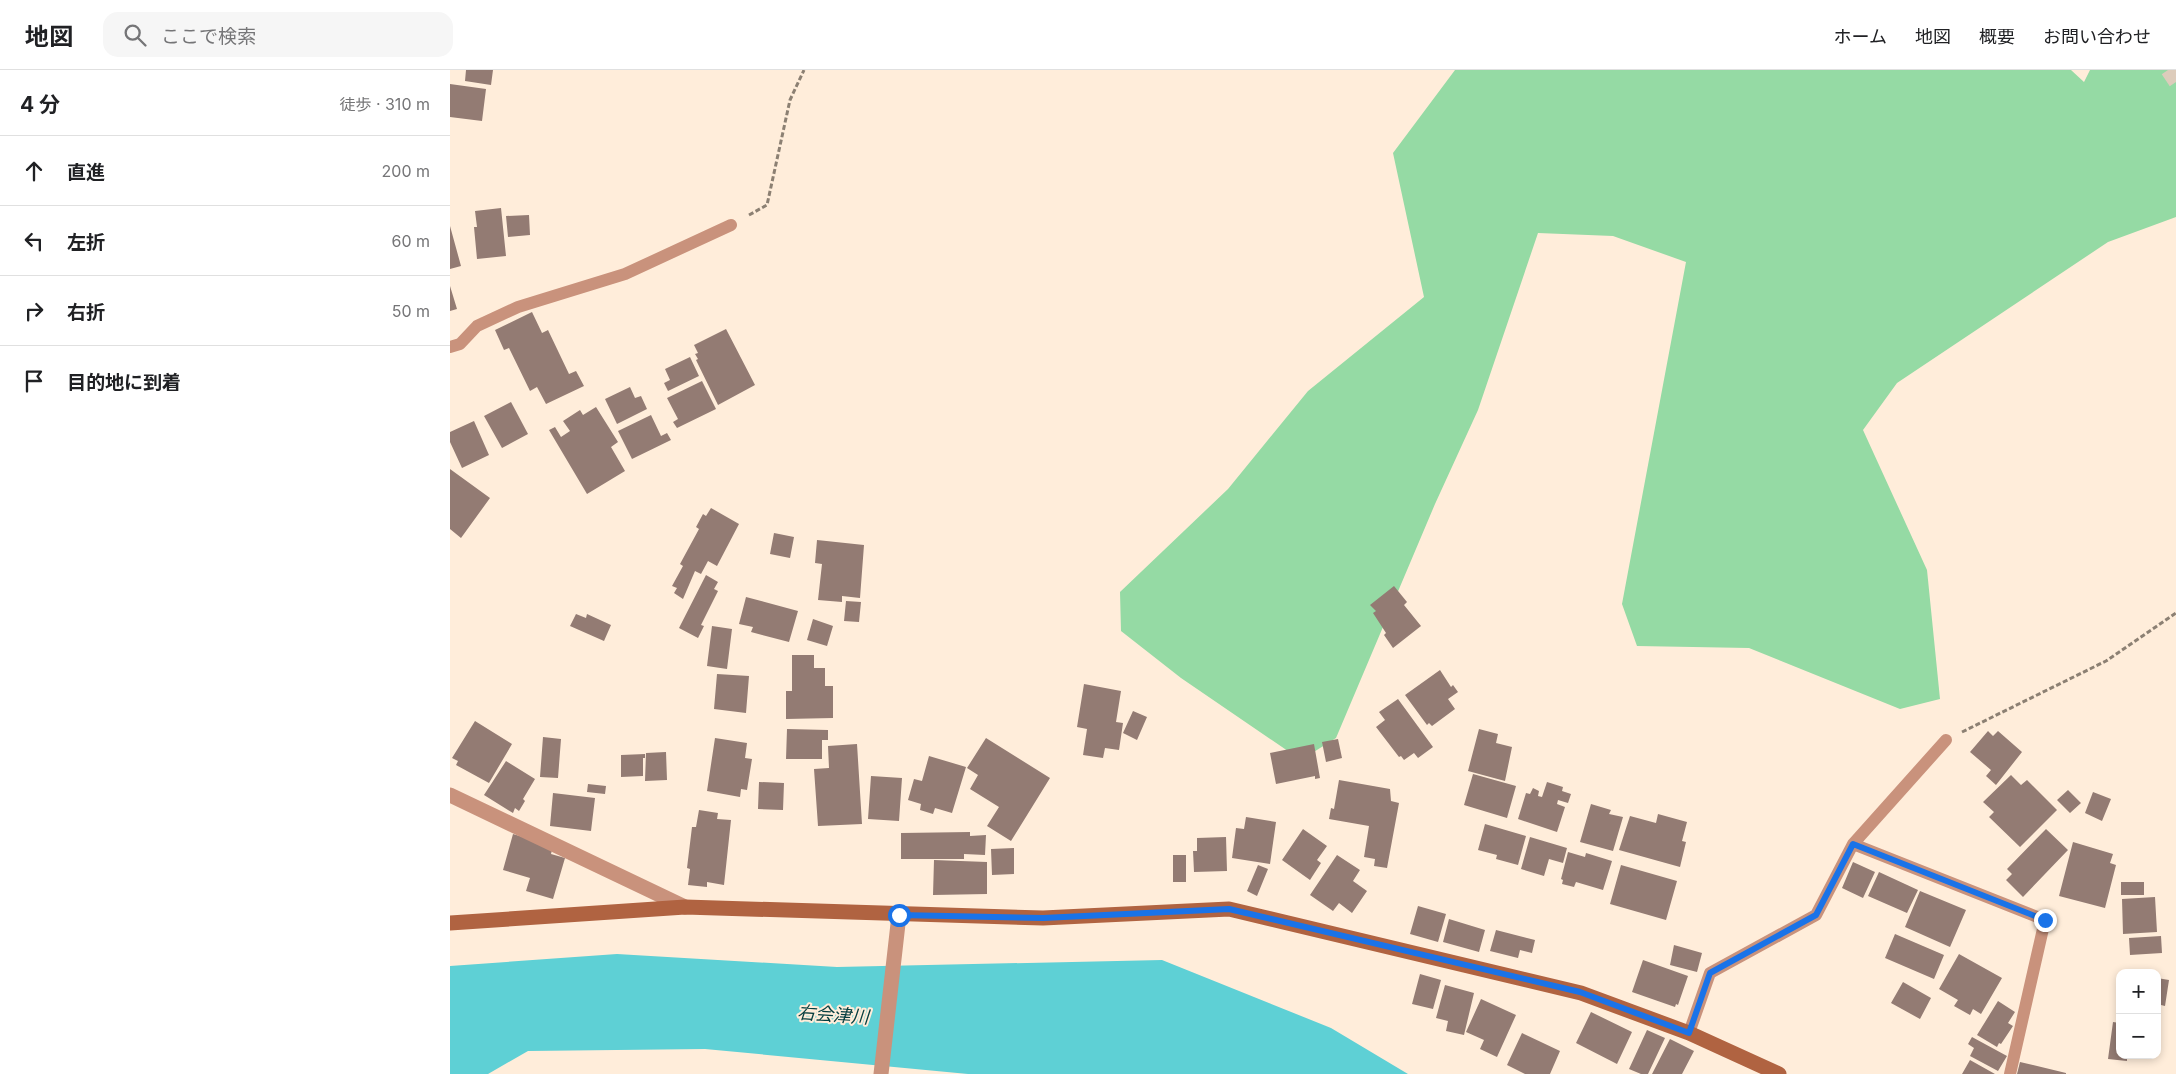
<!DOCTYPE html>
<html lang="ja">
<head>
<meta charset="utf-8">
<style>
	body { margin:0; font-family:Inter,"Noto Sans JP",sans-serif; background:#f6f6f6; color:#202124 }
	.controls { position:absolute; right:15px; bottom:15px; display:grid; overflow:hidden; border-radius:10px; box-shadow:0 2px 8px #0003 }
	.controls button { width:45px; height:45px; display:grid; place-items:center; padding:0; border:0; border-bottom:1px solid #e0e0e0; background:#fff; color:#202124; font:25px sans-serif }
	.stop { position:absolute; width:15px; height:15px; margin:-11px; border:4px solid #1a73e8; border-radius:50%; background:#fff }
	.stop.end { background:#1a73e8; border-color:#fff; box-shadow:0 1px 5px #0008 }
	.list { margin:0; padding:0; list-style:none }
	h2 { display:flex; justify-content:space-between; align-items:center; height:65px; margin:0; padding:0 20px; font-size:21px }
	h2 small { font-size:16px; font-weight:400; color:#757577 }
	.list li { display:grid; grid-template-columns:32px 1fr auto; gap:15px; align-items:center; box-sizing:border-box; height:70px; padding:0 20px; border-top:1px solid #e0e0e0 }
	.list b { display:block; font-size:19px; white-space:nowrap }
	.list em { font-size:16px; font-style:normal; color:#757577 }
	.icon { flex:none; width:28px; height:28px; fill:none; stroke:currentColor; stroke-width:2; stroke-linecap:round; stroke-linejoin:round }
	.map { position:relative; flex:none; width:1726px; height:1004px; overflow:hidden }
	header { display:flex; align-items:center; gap:30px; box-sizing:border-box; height:70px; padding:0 25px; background:#fff; border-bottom:1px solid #e0e0e0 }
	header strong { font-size:24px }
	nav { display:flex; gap:28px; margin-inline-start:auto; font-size:18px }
	.search { width:350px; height:45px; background:#f6f6f6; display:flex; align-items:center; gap:12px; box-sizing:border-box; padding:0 18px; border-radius:15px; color:#757577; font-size:19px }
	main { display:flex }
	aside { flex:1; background:#fff }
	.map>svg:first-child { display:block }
	.green { fill:#95daa4 }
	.water { fill:#5ed0d5 }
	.building { fill:#937b73 }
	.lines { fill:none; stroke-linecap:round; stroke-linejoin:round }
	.highway-tunnel { stroke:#dcb; stroke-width:15; stroke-dasharray:15 8; stroke-linecap:butt }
	.path { stroke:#8c8073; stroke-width:3; stroke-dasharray:5 2.5; stroke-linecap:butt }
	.lane { stroke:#c9927c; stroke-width:12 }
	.street { stroke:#c9927c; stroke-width:15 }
	.secondary { stroke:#b06341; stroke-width:15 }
	.route { stroke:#1a73e8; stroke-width:6 }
	.labels { text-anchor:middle; stroke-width:4; stroke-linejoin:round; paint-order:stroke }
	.water-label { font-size:18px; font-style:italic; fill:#043d3f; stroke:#ffedda }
</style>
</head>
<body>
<header>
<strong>地図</strong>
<div class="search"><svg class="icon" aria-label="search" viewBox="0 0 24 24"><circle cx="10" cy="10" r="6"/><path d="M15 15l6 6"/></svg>ここで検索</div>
<nav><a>ホーム</a><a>地図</a><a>概要</a><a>お問い合わせ</a></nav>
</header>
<main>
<aside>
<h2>4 分<small>徒歩 · 310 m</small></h2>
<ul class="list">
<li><svg class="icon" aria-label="ahead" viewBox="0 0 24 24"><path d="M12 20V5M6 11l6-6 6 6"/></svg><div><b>直進</b></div><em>200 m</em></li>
<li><svg class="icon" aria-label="left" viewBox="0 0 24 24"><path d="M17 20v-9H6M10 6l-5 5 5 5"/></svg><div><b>左折</b></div><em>60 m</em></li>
<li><svg class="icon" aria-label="right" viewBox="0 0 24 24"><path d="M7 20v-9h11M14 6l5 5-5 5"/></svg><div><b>右折</b></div><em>50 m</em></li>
<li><svg class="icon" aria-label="arrive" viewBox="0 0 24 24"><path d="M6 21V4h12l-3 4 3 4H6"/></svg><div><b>目的地に到着</b></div></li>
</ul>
</aside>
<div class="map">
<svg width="1726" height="1004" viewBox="0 0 1726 1004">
	<rect width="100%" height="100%" fill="#ffedda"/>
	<path class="green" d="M1005 0H1621L1634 12 1640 0H1726V147L1658 172 1447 313 1413 360 1477 500 1490 629 1450 639 1299 578 1187 576 1172 534 1236 192 1163 166 1088 163 1028 340 985 434 886 668 851 690 731 608 671 561 670 522 778 419 858 321 974 227 943 83Z"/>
	<path class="water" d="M167 884 387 897 712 890 881 958 958 1004H518L255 979 78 981 38 1004H0V896Z"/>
	<path class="building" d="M16 0H43L41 15 15 11Z
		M0 14 36 19 32 51 0 47Z
		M51 138 56 186 27 189 24 157H27L25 141Z
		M79 145 80 165 58 167 56 146Z
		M0 156 11 196 0 199Z
		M0 216 7 239 0 241Z
		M82 242 92 263 98 260 119 304 126 301 134 316 96 334 87 317 80 321 59 278 54 280 45 260Z
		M276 259 305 315 268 335 246 290 248 289 245 284 248 283 244 275Z
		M240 287 249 306 218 321 214 313 220 310 215 299Z
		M252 311 266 339 227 358 223 352 228 349 217 328Z
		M180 317 185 328 191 326 197 339 167 354 155 329Z
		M61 332 78 364 52 378 34 346Z
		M146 337 168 372 161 377 175 401 137 424 99 360 105 357 111 367 120 361 113 351 130 340 133 345Z
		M201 345 211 366 217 363 221 370 182 389 168 361Z
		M24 351 39 385 12 398 0 372V362Z
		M0 399 40 428 11 468 0 459Z
		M261 438 289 454 267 496 258 491 251 504 245 501 233 529 224 523 227 518 222 516 233 496 230 494 249 459 246 457 253 444 256 446Z
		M324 463 344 467 340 488 320 484Z
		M367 470 414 475 410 528 392 526V532L368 530 372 494 365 493Z
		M256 505 268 512 264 519 268 521 251 555 254 556 248 568 229 558Z
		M944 516 957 532 954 535 971 556 943 578 934 565 936 563 923 543 926 541 920 535Z
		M296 527 348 541 339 572 301 562 303 557 289 554Z
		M396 531 411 532 409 552 394 551Z
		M126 544 136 548 137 544 161 555 154 571 120 556Z
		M363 549 383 556 377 576 357 570Z
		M262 556 282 559 277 599 257 596Z
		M342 585H364V598H375V616H383V648L336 649V621H342Z
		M990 600 1001 617 1003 615 1008 622 998 629 1005 639 982 656 979 653 977 655 955 625Z
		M267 604 299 606 296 643 264 639Z
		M634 614 671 621 666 652 673 653 669 680 655 678 653 688 633 685 637 659 627 657Z
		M948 629 983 677 968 688 964 683 954 690 951 686 949 687 926 657 935 650 929 642Z
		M683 641 697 647 687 670 673 663Z
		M25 651 62 674 39 713 6 695 8 691 2 688Z
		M337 659 378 660V670H372V689H336Z
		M1029 659 1048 664 1046 673 1062 677 1055 711 1018 701Z
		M1538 661 1543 666 1548 661 1572 682 1546 715 1536 706 1541 700 1520 682Z
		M93 667 111 669 108 708 90 707Z
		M265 668 297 673 295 688 302 689 297 720 291 719 290 727 257 721Z
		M536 668 600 708 561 771 537 756 549 737 520 719 528 705 517 698Z
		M888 669 892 688 876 692 872 672Z
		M407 674 412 754 368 756 364 699 379 698 378 676Z
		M864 674 870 708 865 709V706L826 714 820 683Z
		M216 682 217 710 195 711 196 683Z
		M195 684V688H193V706L171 707V685Z
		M479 686 516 697 502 743 485 738 483 744 470 740 471 734 458 730 464 709 472 711Z
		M56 691 85 709 73 729 75 731 69 741 65 738 63 743 34 725Z
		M1023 704 1066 716 1057 748 1014 735Z
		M1561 705 1571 715 1577 710 1607 740 1570 777 1539 747 1544 742 1533 732Z
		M421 706 452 708 449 751 418 749Z
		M889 710 940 719 941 731 949 733 937 798 924 796 925 789 914 787 919 756 879 749 881 738 884 739Z
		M309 712 334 713 333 740 308 739Z
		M1097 712 1113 717 1112 721 1121 724 1118 733 1108 730 1107 734 1115 737 1107 762 1068 749 1076 723 1080 724 1083 718 1089 721 1088 726 1092 727Z
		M138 714 156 716 155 724 137 722Z
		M1618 720 1631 733 1620 743 1607 730Z
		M1643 722 1661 729 1652 751 1635 743Z
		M103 723 145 728 141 761 100 756Z
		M1141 734 1161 740 1159 744 1173 747 1163 781 1130 772Z
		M249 740 268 743 267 749 281 750 274 815 257 812V817L238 815 240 799 237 798 242 757H246Z
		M1208 744 1237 752 1232 771 1236 772 1230 797 1169 780 1180 746 1206 753Z
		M796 747 826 752 820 794 782 788 786 758 794 759Z
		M1035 754 1076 766 1068 795 1046 789 1047 785 1028 780Z
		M853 759 877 776 867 790 871 793 860 810 832 790Z
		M1596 759 1618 780 1573 827 1556 810 1562 804 1557 799Z
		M520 762V766L536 765 535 785 514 784V789H451V763Z
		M63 764 103 776 101 784 115 788 103 829 76 821 80 808 53 800Z
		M776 767 777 801 744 802 743 781H747V768Z
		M1080 767 1117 778 1113 793 1099 789 1094 806 1071 799Z
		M1623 772 1663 784 1660 793 1666 795 1655 838 1609 826Z
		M564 778V804L542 805 541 779Z
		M1118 782 1135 787 1136 783 1162 791 1153 820 1126 812 1124 817 1112 814 1113 810 1111 809Z
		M723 785H736V812H723Z
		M887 785 910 800 903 811 917 821 902 843 889 833 883 841 860 825Z
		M484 790 537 792V824L483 825Z
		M1403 792 1425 802 1413 828 1392 818Z
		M808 795 818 799 807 826 797 821Z
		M1171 795 1227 811 1216 850 1160 834Z
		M1429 802 1468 820 1457 843 1418 826Z
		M1671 812H1694V825H1671Z
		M1470 821 1516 840 1500 877 1455 857Z
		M1705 827 1707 862 1673 864 1672 829Z
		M968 836 996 844 988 872 960 864Z
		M999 849 1035 860 1029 882 993 872Z
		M1046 860 1085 870 1082 883 1070 880 1068 888 1040 881Z
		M1445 864 1494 885 1484 909 1435 888Z
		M1711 866 1712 883 1680 885 1679 868Z
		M1224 875 1252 883 1247 902 1220 895Z
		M1509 884 1552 908 1531 944 1523 939 1520 945 1504 936 1508 930 1489 919Z
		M1193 890 1238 906 1228 935 1226 934 1225 937 1182 922Z
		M970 904 991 910 983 939 962 934Z
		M1707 908 1719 910 1715 936 1707 934Z
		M1453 912 1481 928 1470 949 1441 933Z
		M995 915 1024 923 1014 965 996 961 998 951 986 948Z
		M1031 929 1066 945 1047 987 1030 979 1034 970 1016 962Z
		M1548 931 1565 942 1558 953 1563 956 1551 974 1549 973 1547 977 1527 965Z
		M1141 942 1182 962 1167 994 1126 973Z
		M1663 952 1670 953V985H1677V991L1658 989Z
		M1197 960 1215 968 1198 1004H1191L1179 999Z
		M1072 963 1110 981 1100 1004H1075L1057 995Z
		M1522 967 1557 986 1548 1001 1520 986 1524 978 1518 974Z
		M1220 969 1244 981 1232 1004H1202Z
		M1520 990 1545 1004H1512Z
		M1570 992 1616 1003V1004H1567Z"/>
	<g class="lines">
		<path class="highway-tunnel" d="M1718 0 1726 12"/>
		<path class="path" d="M299 145 317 135 340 30 354 0
			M1512 662 1656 591 1726 543"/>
		<path class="lane" d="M0 277 10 274 27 256 68 237 175 204 281 155
			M1403 774 1595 850 1560 1004
			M1239 963 1260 903 1366 845 1403 774 1496 670"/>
		<path class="street" d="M0 725 235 837
			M431 1004 449 845"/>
		<path class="secondary" d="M0 853 235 837 593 848 779 839 1131 923 1239 963 1329 1004"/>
	</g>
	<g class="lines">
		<path class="route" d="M449 845 593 848 779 839 1130 922 1239 963 1260 903 1366 845 1403 774 1595 850"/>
	</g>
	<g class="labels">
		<g class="water-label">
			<text transform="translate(383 945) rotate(4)" y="6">右会津川</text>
		</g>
	</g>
</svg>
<div class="controls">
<button>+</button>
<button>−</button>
</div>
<div class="stop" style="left:449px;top:845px"></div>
<div class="stop end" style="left:1595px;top:850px"></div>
</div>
</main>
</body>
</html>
